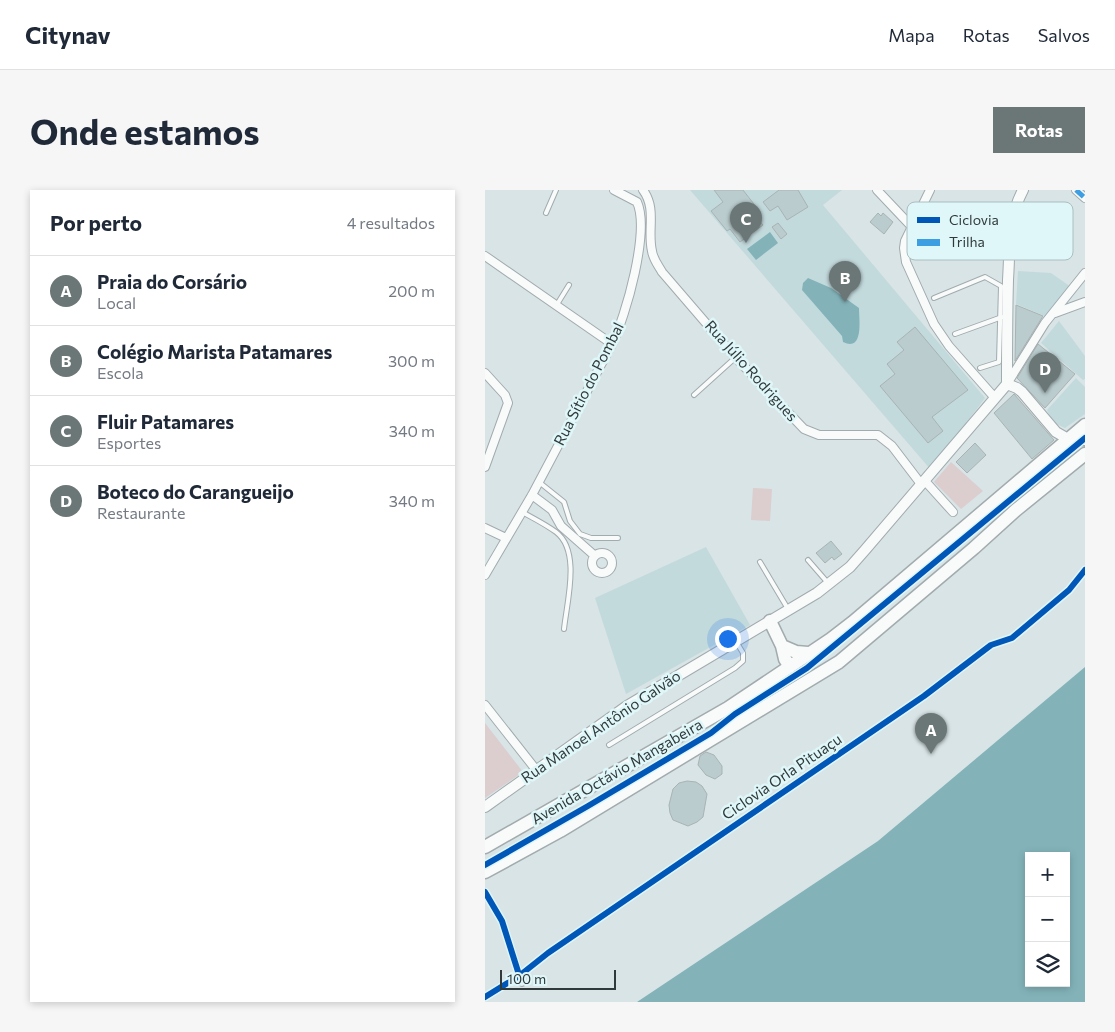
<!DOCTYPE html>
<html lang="pt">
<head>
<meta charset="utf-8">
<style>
	body { margin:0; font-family:Commissioner,sans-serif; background:#f6f6f7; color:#1f2937 }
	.controls { position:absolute; right:15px; bottom:15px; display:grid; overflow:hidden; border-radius:0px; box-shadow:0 2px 8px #0003 }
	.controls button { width:45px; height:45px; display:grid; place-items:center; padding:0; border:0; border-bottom:1px solid #e0e1e3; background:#fff; color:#1f2937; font:25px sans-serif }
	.scale { position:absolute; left:15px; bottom:12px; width:116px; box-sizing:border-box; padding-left:5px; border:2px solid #313a3b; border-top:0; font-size:14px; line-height:18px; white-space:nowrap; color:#313a3b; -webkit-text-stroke:4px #dff7f9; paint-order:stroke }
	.you { position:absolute; left:242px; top:448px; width:18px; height:18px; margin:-12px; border:4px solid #fff; border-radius:50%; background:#1a73e8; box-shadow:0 0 0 8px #1a73e833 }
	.badge { display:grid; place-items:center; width:32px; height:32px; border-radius:50%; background:#6b7677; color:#fff; font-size:16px; font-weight:700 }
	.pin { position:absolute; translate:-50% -41px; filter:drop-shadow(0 1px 2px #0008) }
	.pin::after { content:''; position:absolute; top:26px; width:18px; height:15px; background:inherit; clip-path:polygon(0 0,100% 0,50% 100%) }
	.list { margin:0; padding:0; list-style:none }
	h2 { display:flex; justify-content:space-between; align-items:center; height:65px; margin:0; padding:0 20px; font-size:21px }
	h2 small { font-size:16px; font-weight:400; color:#747a83 }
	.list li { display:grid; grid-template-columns:32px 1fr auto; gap:15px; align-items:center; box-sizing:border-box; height:70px; padding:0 20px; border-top:1px solid #e0e1e3 }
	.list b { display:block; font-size:19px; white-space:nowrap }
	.list p { margin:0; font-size:16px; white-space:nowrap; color:#747a83 }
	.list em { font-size:16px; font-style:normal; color:#747a83 }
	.icon { flex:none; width:28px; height:28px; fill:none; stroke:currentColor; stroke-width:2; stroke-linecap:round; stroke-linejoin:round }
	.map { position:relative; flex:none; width:600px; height:812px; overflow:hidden; border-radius:0px }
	header { display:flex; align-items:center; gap:30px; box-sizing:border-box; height:70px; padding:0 25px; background:#fff; border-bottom:1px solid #e0e1e3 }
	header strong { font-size:24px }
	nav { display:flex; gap:28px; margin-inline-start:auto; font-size:18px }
	.intro { display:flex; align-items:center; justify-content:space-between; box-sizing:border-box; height:120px; padding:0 30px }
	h1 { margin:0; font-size:35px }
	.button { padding:12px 22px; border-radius:0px; background:#6b7677; color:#fff; font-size:18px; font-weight:700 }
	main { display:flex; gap:30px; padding:0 30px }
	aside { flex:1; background:#fff; border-radius:0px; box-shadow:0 2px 8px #0003 }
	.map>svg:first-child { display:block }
	.built { fill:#c3dadd }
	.green { fill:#dccdce }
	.water { fill:#83b3b9; fill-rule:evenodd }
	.building { fill:#baccce; stroke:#a9b3b4 }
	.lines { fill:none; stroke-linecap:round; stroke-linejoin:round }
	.service-casing { stroke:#a2abad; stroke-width:6 }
	.pedestrian-casing { stroke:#a2abad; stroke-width:8 }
	.minor-casing { stroke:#a2abad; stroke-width:10 }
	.tertiary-casing { stroke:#a2abad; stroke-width:12 }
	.primary-casing { stroke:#a2abad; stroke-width:15 }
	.service { stroke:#f9fbfb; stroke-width:4 }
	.pedestrian { stroke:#f9fbfb; stroke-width:5.5 }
	.minor { stroke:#f9fbfb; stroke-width:8 }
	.tertiary { stroke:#f9fbfb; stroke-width:10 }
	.primary { stroke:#f9fbfb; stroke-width:12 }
	.quiet { stroke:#3e9ee2; stroke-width:5; stroke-dasharray:10 5; stroke-linecap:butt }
	.cycleway-casing { stroke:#dff7f9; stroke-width:9 }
	.cycleway { stroke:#0057b8; stroke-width:6 }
	.labels { text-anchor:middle; stroke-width:5; stroke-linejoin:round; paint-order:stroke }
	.street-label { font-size:15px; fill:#313a3b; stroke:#dff7f9 }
	.key { fill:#dff7f9; stroke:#abbec0; stroke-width:1 }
	.key-label { font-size:14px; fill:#313a3b }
</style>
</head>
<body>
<header>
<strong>Citynav</strong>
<nav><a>Mapa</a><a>Rotas</a><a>Salvos</a></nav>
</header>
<div class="intro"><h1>Onde estamos</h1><a class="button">Rotas</a></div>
<main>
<aside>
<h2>Por perto<small>4 resultados</small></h2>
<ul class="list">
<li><span class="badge">A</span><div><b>Praia do Corsário</b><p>Local</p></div><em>200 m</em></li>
<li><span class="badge">B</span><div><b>Colégio Marista Patamares</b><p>Escola</p></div><em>300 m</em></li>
<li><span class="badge">C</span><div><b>Fluir Patamares</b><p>Esportes</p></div><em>340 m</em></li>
<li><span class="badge">D</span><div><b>Boteco do Carangueijo</b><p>Restaurante</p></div><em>340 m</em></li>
</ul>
</aside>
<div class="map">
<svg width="600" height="812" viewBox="0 0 600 812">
	<rect width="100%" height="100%" fill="#d8e4e6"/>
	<path class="built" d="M205 0H357L338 15 500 208 446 280Z
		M533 81 566 83 586 97 562 127 531 114Z
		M574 131 600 166V189L598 190 556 153Z
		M591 188 600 197V224L580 238 567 232 562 220Z
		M221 357 265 435 141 504 110 408Z"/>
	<path class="green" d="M466 272 498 301 476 319 449 292Z
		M268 298 287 299 285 331 266 330Z
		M0 533 38 582 0 608Z"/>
	<path class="water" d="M285 42 293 53 271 70 262 59Z
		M323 88 346 98 374 118C374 130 379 162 358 152L357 146 317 100 318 93Z
		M600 477V812H152L393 651ZM544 666H581V793H544Z"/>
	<path class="building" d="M229 0H258L272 18 267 22 278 35 255 52 245 39 242 41 226 21 238 12Z
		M294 0H313L323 17 302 30 293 16 285 21 278 12Z
		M393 23 396 26 398 23 408 32 399 44 385 32Z
		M293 33 302 44 296 49 287 37Z
		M531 115 558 126 530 171Z
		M430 137 483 200 447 227 458 241 443 253 395 196 410 184 402 174 419 160 412 152Z
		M553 154 590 184 560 218 532 188Z
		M529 204 569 250 547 269 509 223Z
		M490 253 501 265 482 283 471 272Z
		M346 351 357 364 349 370 347 367 340 373 331 363Z
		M221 562 229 565 237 576V584L230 589 221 585 213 575 215 566Z
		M202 591 211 592 217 596 222 604 218 627 212 632 203 636 188 630 185 623 184 615 188 599 194 593Z"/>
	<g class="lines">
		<defs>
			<path id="service" d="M61 23 71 0
				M449 108 500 87 516 96 514 172 495 178
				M71 116 84 95
				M470 144 517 127
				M209 205 250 168
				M54 292 79 312 85 331 95 344 106 348H133
				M37 322C48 328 60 334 71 342 96 361 82 411 79 439
				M323 370 343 393
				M275 372 303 419
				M124 555 250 478 258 471V463L252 453"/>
			<path id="pedestrian" d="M0 702 17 731 37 793"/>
			<path id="minor" d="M158 0C172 19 162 40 167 61 168 69 173 75 177 82L251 168 319 239 334 245H393L407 256 436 294
				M392 0 427 37
				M445 0 420 51 419 58 421 72 449 134 464 156 510 208
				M591 0 600 8
				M0 66 127 154
				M570 123 600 112
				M0 183 20 205 23 213 0 277
				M522 194 560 133 600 83
				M440 291 468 322
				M47 305 67 320 76 336 110 366
				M0 338 21 348
				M107 373a10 10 0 1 1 20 0a10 10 0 1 1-20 0Z
				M0 385 47 305 127 154C141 126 165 41 152 12L129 0
				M0 515 52 581"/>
			<path id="tertiary" d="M522 194 532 198 537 202 571 242 583 249
				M0 617 142 516 332 403 365 377 380 360 522 194C522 160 522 125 523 90 525 59 523 28 538 0"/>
			<path id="primary" d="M583 249H600
				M285 431 297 456 300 469 305 477
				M297 456 311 462 323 463
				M0 657 243 518 346 449 368 432 600 235
				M0 682 75 641 354 472 489 358 531 320 600 264"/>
		</defs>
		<use href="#service" class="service-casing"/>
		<use href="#pedestrian" class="pedestrian-casing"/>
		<use href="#minor" class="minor-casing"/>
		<use href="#tertiary" class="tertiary-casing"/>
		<use href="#primary" class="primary-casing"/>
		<use href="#service" class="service"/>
		<use href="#pedestrian" class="pedestrian"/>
		<use href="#minor" class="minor"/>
		<use href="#tertiary" class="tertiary"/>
		<use href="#primary" class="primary"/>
		<path class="quiet" d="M591 0 600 8"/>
		<defs>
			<path id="cycleway" d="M0 675 103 616 226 543 250 524 322 478 600 248
				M0 702 17 731 36 791
				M0 807 34 786 63 763 439 506 506 455 527 448 584 400 600 380"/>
		</defs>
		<use href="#cycleway" class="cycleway-casing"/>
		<use href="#cycleway" class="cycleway"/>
	</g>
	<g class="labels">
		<g class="street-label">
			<text transform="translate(266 181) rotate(48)" y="5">Rua Júlio Rodrigues</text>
			<text transform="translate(104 194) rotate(-63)" y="5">Rua Sítio do Pombal</text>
			<text transform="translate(116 537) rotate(-34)" y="5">Rua Manoel Antônio Galvão</text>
			<text transform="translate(132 582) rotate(-30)" y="5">Avenida Octávio Mangabeira</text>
			<text transform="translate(297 587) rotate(-34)" y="5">Ciclovia Orla Pituaçu</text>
		</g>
	</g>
	<rect x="422" y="12" width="166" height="58" rx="8" class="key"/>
	<rect x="432" y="27" width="23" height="6" fill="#0057b8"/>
	<rect x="432" y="49" width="23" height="7" fill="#3e9ee2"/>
	<g class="key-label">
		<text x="464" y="35">Ciclovia</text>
		<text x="464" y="57">Trilha</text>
	</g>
</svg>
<div class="controls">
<button>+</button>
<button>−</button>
<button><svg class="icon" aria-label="layers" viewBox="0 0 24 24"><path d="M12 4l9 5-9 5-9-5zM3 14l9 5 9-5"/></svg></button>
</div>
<div class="scale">100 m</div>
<div class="you"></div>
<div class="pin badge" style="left:446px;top:564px">A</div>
<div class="pin badge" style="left:360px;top:112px">B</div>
<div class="pin badge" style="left:261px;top:53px">C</div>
<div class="pin badge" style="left:560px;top:203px">D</div>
</div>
</main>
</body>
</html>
